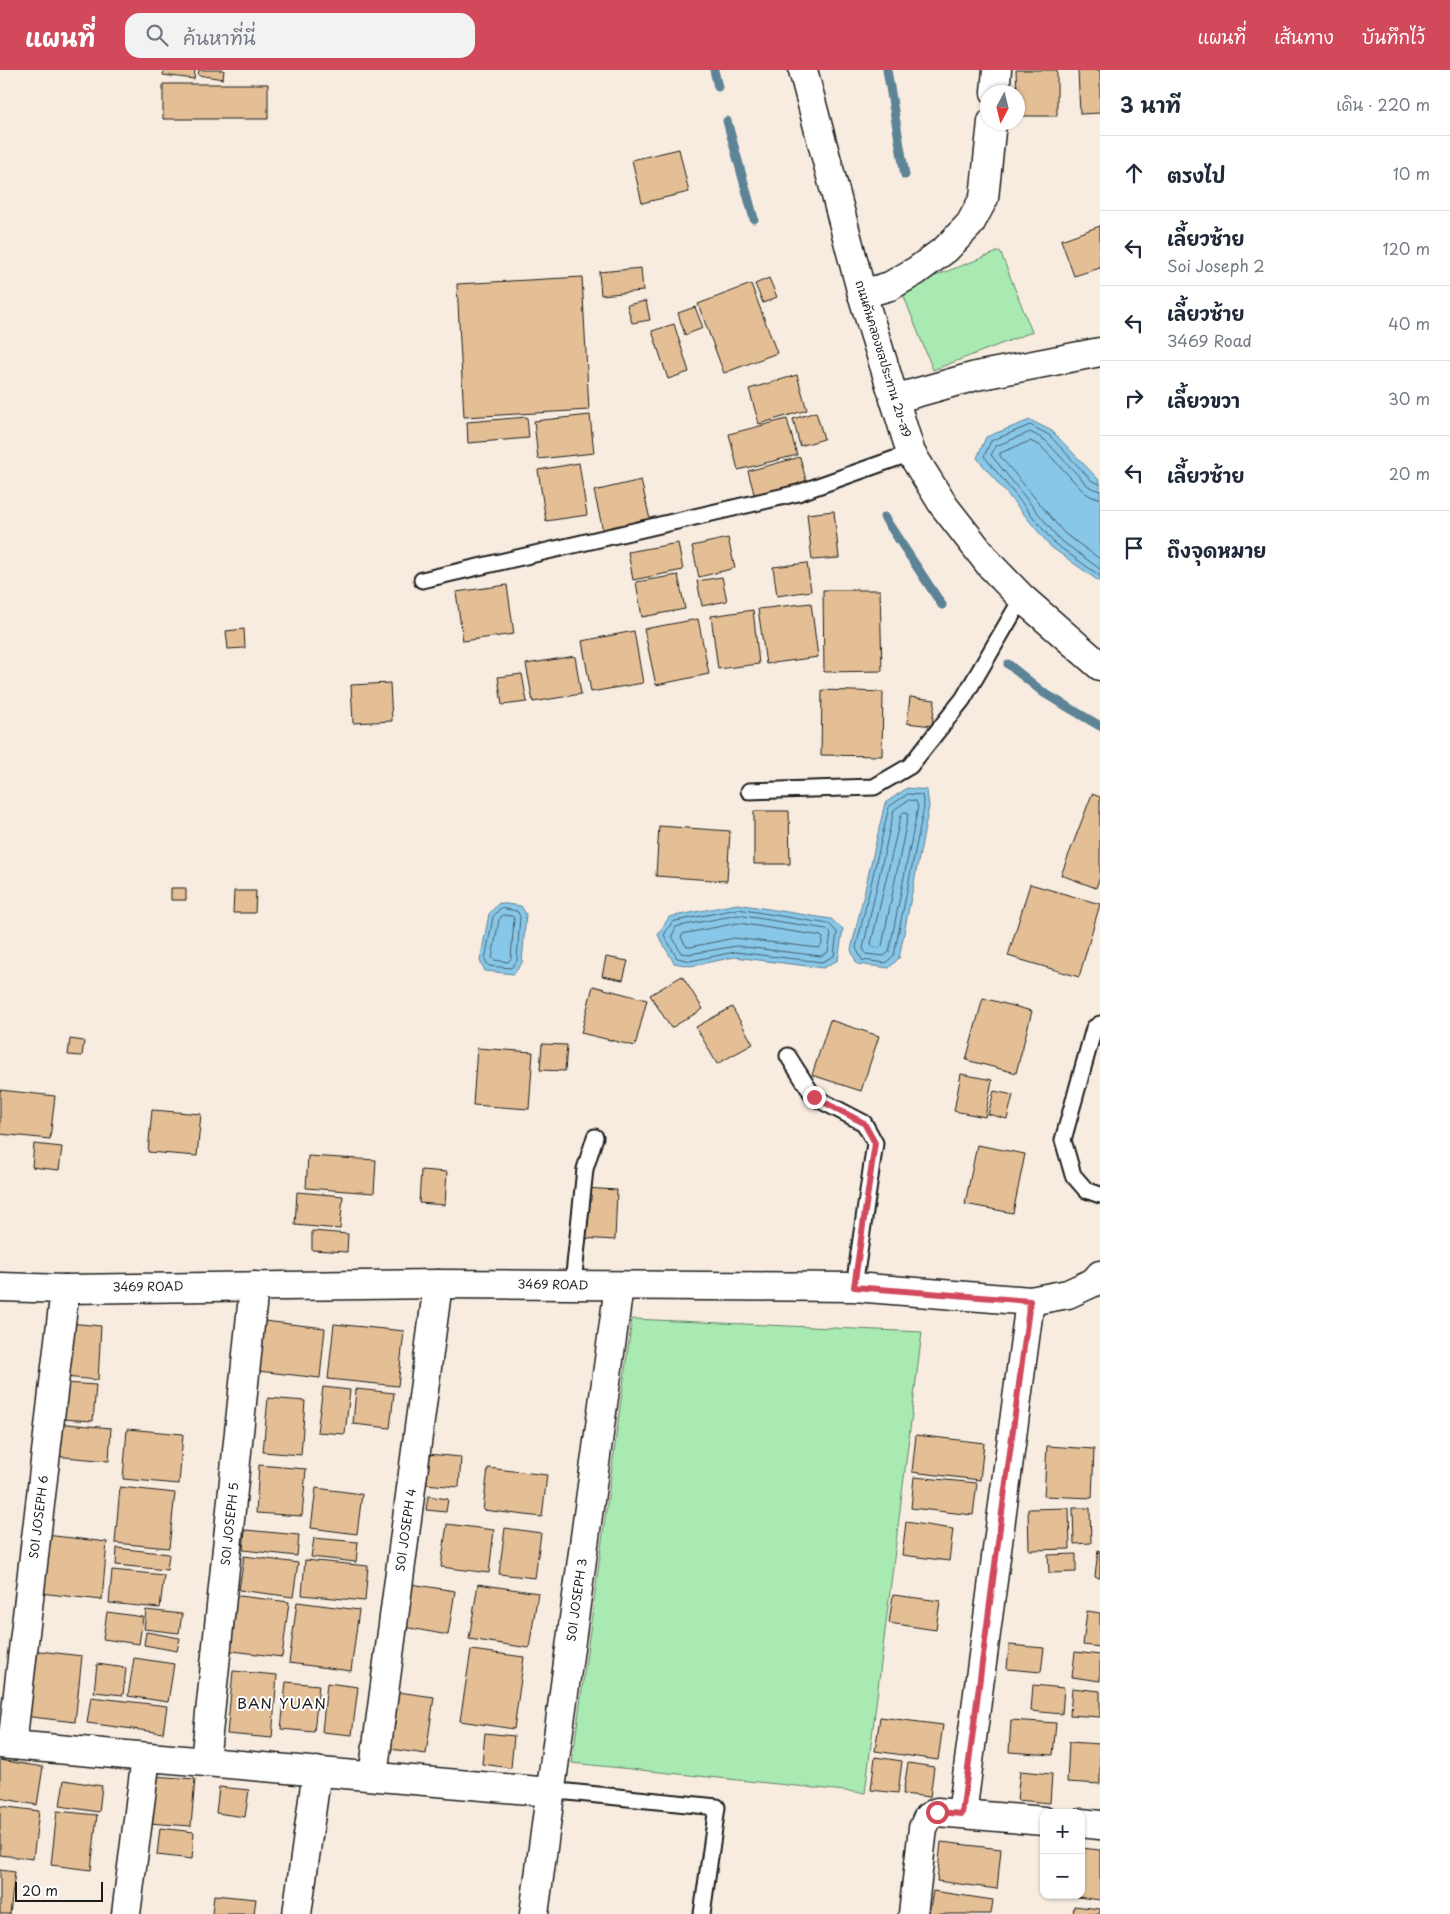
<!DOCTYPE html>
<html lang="th">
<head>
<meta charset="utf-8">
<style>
	body { margin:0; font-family:"Playpen Sans","Playpen Sans Thai",sans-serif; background:#f2f2f3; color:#1f2937 }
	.controls { position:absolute; right:15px; bottom:15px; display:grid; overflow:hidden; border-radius:10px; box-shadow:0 1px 4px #0004 }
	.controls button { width:45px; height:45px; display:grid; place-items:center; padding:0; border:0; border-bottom:1px solid #e0e1e3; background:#fff; color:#1f2937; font:25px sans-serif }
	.compass { position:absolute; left:980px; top:15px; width:45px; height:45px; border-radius:50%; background:#fff; box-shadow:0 1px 4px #0004; rotate:187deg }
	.scale { position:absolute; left:15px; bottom:12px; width:88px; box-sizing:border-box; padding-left:5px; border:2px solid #1c1c1c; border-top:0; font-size:14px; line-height:18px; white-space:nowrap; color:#1c1c1c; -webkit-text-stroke:4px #fff; paint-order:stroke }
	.stop { position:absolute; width:15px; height:15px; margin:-11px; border:4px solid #d1495b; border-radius:50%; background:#fff }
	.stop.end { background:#d1495b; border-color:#fff; box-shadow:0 1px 5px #0008 }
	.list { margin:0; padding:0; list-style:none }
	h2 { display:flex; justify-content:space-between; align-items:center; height:65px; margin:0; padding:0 20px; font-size:21px }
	h2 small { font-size:16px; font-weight:400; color:#747a83 }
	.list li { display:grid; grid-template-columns:32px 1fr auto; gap:15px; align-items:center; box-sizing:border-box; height:75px; padding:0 20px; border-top:1px solid #e0e1e3 }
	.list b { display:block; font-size:19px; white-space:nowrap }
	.list p { margin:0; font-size:16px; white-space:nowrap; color:#747a83 }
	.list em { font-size:16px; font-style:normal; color:#747a83 }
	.icon { flex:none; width:28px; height:28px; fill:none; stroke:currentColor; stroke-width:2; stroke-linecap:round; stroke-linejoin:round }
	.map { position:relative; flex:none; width:1100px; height:1844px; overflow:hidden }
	header { display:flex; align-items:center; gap:30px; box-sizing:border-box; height:70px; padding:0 25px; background:#d1495b; color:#fff }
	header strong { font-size:24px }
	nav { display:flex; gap:28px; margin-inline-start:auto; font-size:18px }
	.search { width:350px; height:45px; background:#f2f2f3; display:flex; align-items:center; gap:12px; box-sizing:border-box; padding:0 18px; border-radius:15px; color:#747a83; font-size:19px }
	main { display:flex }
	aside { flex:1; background:#fff }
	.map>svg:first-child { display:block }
	.green { fill:#a9eab3; stroke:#628368 }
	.water { fill:#88c7e8; stroke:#5d8396 }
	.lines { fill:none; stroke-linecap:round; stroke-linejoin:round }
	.shore { stroke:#47606e; stroke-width:1 }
	.stream { stroke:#5d8396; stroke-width:9 }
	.building { fill:#e4bf95; stroke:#1c1c1c }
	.lane-casing { stroke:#1c1c1c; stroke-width:19 }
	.street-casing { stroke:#1c1c1c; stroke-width:31 }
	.secondary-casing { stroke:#1c1c1c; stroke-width:31 }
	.lane { stroke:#fff; stroke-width:15 }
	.street { stroke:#fff; stroke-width:28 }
	.secondary { stroke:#fff; stroke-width:28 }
	.route { stroke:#d1495b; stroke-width:6 }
	.labels { text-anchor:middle; stroke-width:4; stroke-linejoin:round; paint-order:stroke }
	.street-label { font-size:12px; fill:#1c1c1c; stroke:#fff }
	.quarter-label { font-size:15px; letter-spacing:1px; fill:#1c1c1c; stroke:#fff }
</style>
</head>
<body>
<header>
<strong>แผนที่</strong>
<div class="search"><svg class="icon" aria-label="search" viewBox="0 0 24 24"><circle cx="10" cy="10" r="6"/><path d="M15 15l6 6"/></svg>ค้นหาที่นี่</div>
<nav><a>แผนที่</a><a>เส้นทาง</a><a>บันทึกไว้</a></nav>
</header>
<main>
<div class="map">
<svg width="1100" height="1844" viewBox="0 0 1100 1844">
	<rect width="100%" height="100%" fill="#f7ecdf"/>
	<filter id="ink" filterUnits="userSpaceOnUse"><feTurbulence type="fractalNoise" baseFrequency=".02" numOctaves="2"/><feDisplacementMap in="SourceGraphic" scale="10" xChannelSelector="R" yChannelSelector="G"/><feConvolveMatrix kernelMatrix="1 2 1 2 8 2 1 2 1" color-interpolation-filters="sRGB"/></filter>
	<g filter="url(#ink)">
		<path class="green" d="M1000 181 1032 262 933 300 901 219Z
			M632 1249 922 1262 865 1723 572 1693Z"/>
		<path class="water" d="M1030 350 1052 361 1100 411V512L1051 477 977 388 986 367Z
			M907 718 927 720 929 737 899 888 889 898 857 894 851 880 885 733Z
			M499 833 521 836 526 844 522 893 514 904 485 901 480 891 489 844Z
			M737 834 831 849 843 859 838 890 823 898 735 887 690 896 674 893 658 865 669 847Z"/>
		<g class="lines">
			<path class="shore" d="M1100 414 1092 411 1049 365 1030 355 991 371 984 386 1054 473 1100 506
				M1100 421 1094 419 1088 416 1045 370 1030 362 996 376 991 385 1059 469 1100 499
				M1100 428 1092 427 1084 422 1041 376 1030 371 1000 383V386L1064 463 1100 489
				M908 724 922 725 924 737 894 885 886 893 862 890 856 878 889 737Z
				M909 730 916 731 918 737 889 882 884 886 866 884 863 878 894 740Z
				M904 742H907L908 745 882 876 880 878 873 877 871 874 901 745Z
				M501 838 517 841 520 846 517 891 511 898 489 896 485 890 493 847Z
				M738 839 829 854 837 862 834 886 822 892 735 882 690 891 677 888 664 865 672 852Z
				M503 845 512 846 514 848 511 889 508 892 494 890 492 888 499 850Z
				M738 845 826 859 831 864 828 882 821 886 736 876 690 884 681 883 672 866 676 857Z
				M738 853 821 866 823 868 821 876 819 878 734 868 690 877 686 876 681 867 683 864Z"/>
			<path class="stream" d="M714 0 718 17
				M887 0 905 105
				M727 51 754 149
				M884 447 942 535
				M1008 594 1044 623 1100 656"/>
		</g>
		<path class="building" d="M164 0H195L194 9 163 5Z
			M199 0H224L223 9 198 5Z
			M1016 0H1057V46H1018Z
			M1078 0H1100V43L1080 44Z
			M163 14H268V49H163Z
			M679 79 689 122 642 133 632 90Z
			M1100 156V198L1074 206 1061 170Z
			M641 198 643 221 601 225 599 202Z
			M582 207 589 340 464 347 457 214Z
			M769 208 777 227 763 233 755 214Z
			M751 214 777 283 724 303 698 234Z
			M646 231 650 250 632 253 627 235Z
			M695 237 703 258 685 265 678 243Z
			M674 254 689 302 668 309 652 261Z
			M797 305 807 340 759 354 749 319Z
			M816 342 824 369 800 376 793 349Z
			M590 345 594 383 538 389 534 351Z
			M527 347 529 368 468 373 467 352Z
			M787 349 797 385 738 400 729 364Z
			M800 387 807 414 755 427 748 401Z
			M579 393 587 445 546 451 538 400Z
			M641 410 651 454 604 465 594 421Z
			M834 441 839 488 812 490 807 444Z
			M728 468 735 498 699 507 692 476Z
			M678 473 683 500 633 510 628 482Z
			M807 493 811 521 777 526 773 497Z
			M678 505 685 539 642 547 636 512Z
			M722 507 727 531 702 536 697 511Z
			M507 515 514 564 463 571 456 522Z
			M823 520H880L882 601 824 602Z
			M811 533 818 587 766 594 758 539Z
			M753 540 759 594 718 599 711 546Z
			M698 549 709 604 656 615 644 559Z
			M244 559 245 578 228 579 226 561Z
			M634 561 643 613 591 622 582 571Z
			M575 586 581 624 533 632 526 594Z
			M522 604 527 632 502 635 498 607Z
			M390 613 392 651 353 653 351 615Z
			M822 620 883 622 882 686 821 685Z
			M910 627 935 630 932 656 907 653Z
			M1092 724 1100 727V807L1096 818 1061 805Z
			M754 741H789L790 794H754Z
			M659 756 730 761 727 811 656 806Z
			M1030 814 1100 834 1079 907 1008 886Z
			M171 818H186V830H171Z
			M234 821H256L255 843H233Z
			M606 887 628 891 623 910 602 906Z
			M682 906 703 939 671 958 650 925Z
			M593 916 647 930 635 976 581 963Z
			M983 928 1032 941 1016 1003 966 990Z
			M732 937 753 974 717 994 696 957Z
			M830 950 879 966 861 1021 812 1005Z
			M70 969 84 971 82 986 68 985Z
			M542 974 567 975 565 1001 540 1000Z
			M477 978 533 982 529 1039 473 1035Z
			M961 1004 992 1010 985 1047 954 1041Z
			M0 1020 55 1026 50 1069 0 1064Z
			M994 1021 1013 1025 1007 1049 988 1044Z
			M152 1040 201 1044 197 1086 148 1082Z
			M34 1074 62 1077 59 1100 32 1097Z
			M977 1075 1025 1084 1013 1143 965 1134Z
			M308 1086 376 1090 374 1123 306 1118Z
			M421 1100 447 1102 445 1135 419 1133Z
			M584 1118 617 1120 615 1170 581 1168Z
			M297 1122 343 1126 340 1159 295 1155Z
			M312 1161 348 1164 347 1182 312 1180Z
			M264 1251 325 1258 320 1308 258 1301Z
			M68 1253 101 1256 98 1310 64 1307Z
			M334 1254 404 1261 398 1316 328 1309Z
			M65 1313 96 1315 93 1351 62 1349Z
			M323 1317 350 1320 345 1364 317 1362Z
			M356 1319 394 1323 390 1358 353 1354Z
			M268 1328 305 1331 301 1385 263 1382Z
			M56 1353 111 1358 109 1391 54 1386Z
			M127 1359 183 1364 179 1414 123 1409Z
			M916 1365 984 1373 980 1410 912 1402Z
			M1047 1376 1094 1379 1092 1428 1044 1426Z
			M427 1384 461 1387 459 1417 425 1414Z
			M259 1395 306 1399 302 1446 256 1443Z
			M488 1398 547 1405 542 1447 483 1440Z
			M914 1407 977 1413 973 1445 911 1438Z
			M120 1417 175 1423 169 1478 115 1473Z
			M316 1418 362 1424 357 1464 311 1458Z
			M428 1426 448 1429 446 1442 426 1440Z
			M1069 1438 1070 1479 1029 1480 1028 1439Z
			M1073 1438H1090L1091 1473 1074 1474Z
			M906 1452 953 1459 949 1491 902 1485Z
			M447 1454 494 1460 489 1503 441 1497Z
			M505 1458 541 1463 535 1508 499 1504Z
			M245 1460 299 1465 297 1486 243 1480Z
			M46 1465 107 1472 102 1530 40 1523Z
			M314 1468 358 1472 356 1492 311 1487Z
			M117 1478 169 1484 167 1500 116 1495Z
			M1098 1480 1100 1481V1508L1095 1507Z
			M1076 1484V1502L1049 1503 1048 1485Z
			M244 1486 298 1493 293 1527 239 1520Z
			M305 1490 368 1496 365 1531 302 1525Z
			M112 1500 164 1505 160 1538 109 1533Z
			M411 1514 455 1521 448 1565 404 1557Z
			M478 1514 538 1523 529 1578 469 1569Z
			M231 1525 289 1532 282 1587 224 1580Z
			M893 1525 940 1531 936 1560 889 1553Z
			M297 1532 359 1540 351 1601 289 1593Z
			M146 1540 182 1544 179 1563 144 1559Z
			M1087 1541 1100 1543V1577L1083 1575Z
			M107 1542 143 1547 139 1574 103 1569Z
			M146 1562 180 1568 177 1581 144 1575Z
			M1009 1575 1044 1578 1041 1602 1007 1599Z
			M31 1580 82 1586 75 1652 23 1646Z
			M471 1580 524 1587 514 1659 460 1651Z
			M1075 1582 1100 1585V1611L1072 1607Z
			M134 1588 174 1594 168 1632 128 1626Z
			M97 1594 126 1598 123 1625 94 1622Z
			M233 1601 277 1605 272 1668 227 1664Z
			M286 1612 319 1615 314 1662 281 1659Z
			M327 1613 358 1617 352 1665 322 1662Z
			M1033 1615 1064 1618 1062 1644 1031 1641Z
			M1072 1618 1100 1621V1647L1070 1645Z
			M398 1622 434 1627 426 1684 390 1679Z
			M91 1627 167 1636 163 1663 87 1653Z
			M880 1647 943 1655 938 1690 875 1681Z
			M1011 1650 1056 1653 1053 1685 1009 1682Z
			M485 1663 514 1666 511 1698 482 1694Z
			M1069 1672 1100 1674V1714L1067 1712Z
			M875 1687 902 1691 898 1723 871 1720Z
			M0 1690 43 1697 37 1735 0 1728Z
			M908 1693 934 1697 930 1727 903 1724Z
			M1020 1701 1052 1704 1050 1733 1017 1730Z
			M152 1706 195 1709 191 1756 148 1753Z
			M64 1710 102 1716 99 1742 60 1736Z
			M219 1717 249 1720 245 1747 216 1743Z
			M0 1736 39 1741 33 1789 0 1785Z
			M57 1741 97 1745 91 1800 51 1795Z
			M160 1758 194 1762 192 1789 157 1785Z
			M941 1772 1001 1779 997 1819 937 1811Z
			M1081 1778 1100 1780V1830L1062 1825H1081Z
			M0 1800 15 1802 10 1844H0Z
			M933 1821 993 1830 991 1844H929Z
			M214 1825 256 1829 254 1844H212Z
			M1074 1836 1100 1839V1844H1073Z"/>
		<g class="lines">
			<defs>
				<path id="lane" d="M422 510 798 423 911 383
					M749 721 874 717 910 696 963 629 1022 528
					M1100 954 1094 958 1063 1070 1073 1105 1086 1120 1100 1125
					M788 986 814 1027 864 1053 875 1073 854 1217
					M573 1214 585 1099 595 1067
					M551 1722H568L717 1737 702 1844"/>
				<path id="street" d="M995 22 997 0
					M862 224 890 216 916 201 946 179 970 154 984 128 992 52
					M894 329 976 306 1100 282
					M0 1674 551 1722
					M12 1675 65 1219
					M205 1692 254 1216
					M373 1706 438 1214
					M962 1744 1030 1231
					M1081 1753 1100 1755
					M126 1844 146 1687
					M297 1844 317 1701
					M534 1844 619 1216
					M913 1844 923 1758 928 1747 937 1742 1044 1751"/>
				<path id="secondary" d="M803 0 862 224 911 383 944 436 990 495 1022 528 1100 596
					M0 1217 65 1219 438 1214 854 1217 1030 1231 1068 1224 1094 1212 1100 1205"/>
			</defs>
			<use href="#lane" class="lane-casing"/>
			<use href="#street" class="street-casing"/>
			<use href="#secondary" class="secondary-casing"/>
			<use href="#lane" class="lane"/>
			<use href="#street" class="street"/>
			<use href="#secondary" class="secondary"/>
		</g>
	</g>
	<g class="lines" filter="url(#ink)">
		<path class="route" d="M814 1027 864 1053 875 1073 854 1217 1030 1231 962 1744 937 1742"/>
	</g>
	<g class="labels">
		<g class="street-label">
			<text transform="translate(883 289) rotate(73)" y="4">ถนนคันคลองชลประทาน 2ข-ส9</text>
			<text transform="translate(553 1215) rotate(1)" y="4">3469 ROAD</text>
			<text transform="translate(148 1217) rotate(-1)" y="4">3469 ROAD</text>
			<text transform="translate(39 1447) rotate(-83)" y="4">SOI JOSEPH 6</text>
			<text transform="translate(230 1454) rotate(-84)" y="4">SOI JOSEPH 5</text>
			<text transform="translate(406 1460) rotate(-82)" y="4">SOI JOSEPH 4</text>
			<text transform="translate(577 1530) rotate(-82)" y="4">SOI JOSEPH 3</text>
		</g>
		<g class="quarter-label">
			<text x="282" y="1639">BAN YUAN</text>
		</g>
	</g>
</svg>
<div class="controls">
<button>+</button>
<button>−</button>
</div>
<svg class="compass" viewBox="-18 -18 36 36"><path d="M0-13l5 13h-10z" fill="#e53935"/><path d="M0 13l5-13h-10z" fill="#747a83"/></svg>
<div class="scale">20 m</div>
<div class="stop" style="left:937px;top:1742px"></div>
<div class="stop end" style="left:814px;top:1027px"></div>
</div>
<aside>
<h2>3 นาที<small>เดิน · 220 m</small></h2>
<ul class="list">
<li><svg class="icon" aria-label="ahead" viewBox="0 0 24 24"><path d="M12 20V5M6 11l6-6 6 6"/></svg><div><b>ตรงไป</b></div><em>10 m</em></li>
<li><svg class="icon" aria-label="left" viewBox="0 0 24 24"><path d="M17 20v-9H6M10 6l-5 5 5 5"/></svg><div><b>เลี้ยวซ้าย</b><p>Soi Joseph 2</p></div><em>120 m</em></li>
<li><svg class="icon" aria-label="left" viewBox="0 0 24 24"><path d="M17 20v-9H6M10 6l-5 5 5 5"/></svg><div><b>เลี้ยวซ้าย</b><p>3469 Road</p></div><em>40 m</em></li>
<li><svg class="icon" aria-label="right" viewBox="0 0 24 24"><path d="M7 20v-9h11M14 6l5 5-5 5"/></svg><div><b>เลี้ยวขวา</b></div><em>30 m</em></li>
<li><svg class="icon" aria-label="left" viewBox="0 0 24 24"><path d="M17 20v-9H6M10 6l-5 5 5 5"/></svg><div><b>เลี้ยวซ้าย</b></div><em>20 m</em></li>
<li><svg class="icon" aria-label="arrive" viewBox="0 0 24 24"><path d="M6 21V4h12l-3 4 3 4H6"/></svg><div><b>ถึงจุดหมาย</b></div></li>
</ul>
</aside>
</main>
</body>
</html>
